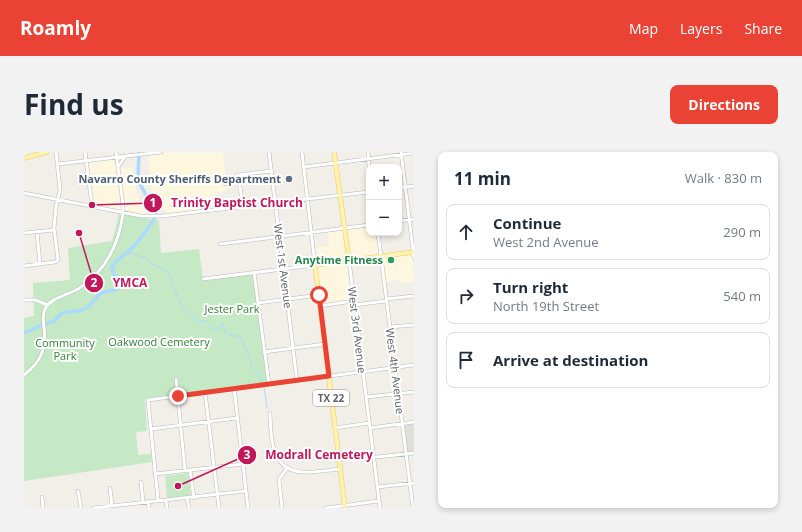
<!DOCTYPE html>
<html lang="en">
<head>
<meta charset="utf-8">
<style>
	body { margin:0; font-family:"Open Sans",sans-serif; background:#f2f2f3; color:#1f2937 }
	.controls { position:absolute; right:12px; top:12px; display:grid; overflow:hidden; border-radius:8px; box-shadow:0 2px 6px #0003 }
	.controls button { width:36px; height:36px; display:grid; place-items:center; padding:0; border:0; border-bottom:1px solid #e0e1e3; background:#fff; color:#1f2937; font:20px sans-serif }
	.stop { position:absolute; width:12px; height:12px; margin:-9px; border:3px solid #ea4335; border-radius:50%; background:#fff }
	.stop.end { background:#ea4335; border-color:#fff; box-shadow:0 1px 4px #0008 }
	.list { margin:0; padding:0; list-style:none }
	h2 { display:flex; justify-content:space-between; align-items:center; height:52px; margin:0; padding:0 16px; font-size:17px }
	h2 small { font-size:13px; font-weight:400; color:#747a83 }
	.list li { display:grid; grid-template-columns:26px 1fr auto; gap:12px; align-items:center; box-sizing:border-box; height:56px; margin:0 8px 8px; padding:0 8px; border:1px solid #e0e1e3; border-radius:8px }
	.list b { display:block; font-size:15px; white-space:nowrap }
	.list p { margin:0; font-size:13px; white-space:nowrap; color:#747a83 }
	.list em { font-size:13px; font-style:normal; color:#747a83 }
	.icon { flex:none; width:22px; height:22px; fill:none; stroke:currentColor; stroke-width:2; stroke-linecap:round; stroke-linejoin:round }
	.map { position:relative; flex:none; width:390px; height:356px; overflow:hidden; border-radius:8px }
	header { display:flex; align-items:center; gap:24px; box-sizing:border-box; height:56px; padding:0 20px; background:#ea4335; color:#fff }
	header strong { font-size:19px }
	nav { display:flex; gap:22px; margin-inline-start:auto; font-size:14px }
	.intro { display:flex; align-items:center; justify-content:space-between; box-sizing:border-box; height:96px; padding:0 24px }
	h1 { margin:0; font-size:28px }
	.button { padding:10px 18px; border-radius:8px; background:#ea4335; color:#fff; font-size:14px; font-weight:700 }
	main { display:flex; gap:24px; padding:0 24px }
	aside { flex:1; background:#fff; border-radius:8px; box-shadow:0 2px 6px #0003 }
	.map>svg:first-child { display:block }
	.commercial { fill:#fef7e0 }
	.education { fill:#e1ded6 }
	.green { fill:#c5e8c5 }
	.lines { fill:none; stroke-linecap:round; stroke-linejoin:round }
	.stream { stroke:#aadaff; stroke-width:1 }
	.river { stroke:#aadaff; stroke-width:3.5 }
	.minor-casing { stroke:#b5b8bc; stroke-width:4 }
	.major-casing { stroke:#f2c960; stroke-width:5 }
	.minor { stroke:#fff; stroke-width:3 }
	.major { stroke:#fff2af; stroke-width:4 }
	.route { stroke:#ea4335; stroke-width:5 }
	.service-dot { fill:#5c6f8a; stroke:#fff; stroke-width:1.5 }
	.leisure-dot { fill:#2e9e5b; stroke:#fff; stroke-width:1.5 }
	.labels { text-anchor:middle; stroke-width:4; stroke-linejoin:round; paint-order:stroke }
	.shield { fill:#fff; stroke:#8f9295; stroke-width:1 }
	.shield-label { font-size:10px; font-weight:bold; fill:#5f6368 }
	.service-label { font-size:11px; font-weight:bold; fill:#4e5e75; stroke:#fff; text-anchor:end }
	.leisure-label { font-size:11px; font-weight:bold; fill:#27864d; stroke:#fff; text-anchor:end }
	.street-label { font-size:11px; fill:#5f6368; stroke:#fff }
	.park-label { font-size:11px; fill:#348238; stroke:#fff }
	.leader { fill:none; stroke:#c2185b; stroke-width:1.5 }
	.callout-dot { fill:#c2185b; stroke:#fff; stroke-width:1.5 }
	.mark-label { font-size:12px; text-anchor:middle; font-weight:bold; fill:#fff }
	.callout-label { font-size:12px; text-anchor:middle; font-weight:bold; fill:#c2185b; stroke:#fff; stroke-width:4; stroke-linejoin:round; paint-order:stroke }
</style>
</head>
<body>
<header>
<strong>Roamly</strong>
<nav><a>Map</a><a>Layers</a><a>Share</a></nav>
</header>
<div class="intro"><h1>Find us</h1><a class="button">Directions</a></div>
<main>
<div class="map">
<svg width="390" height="356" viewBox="0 0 390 356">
	<rect width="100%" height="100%" fill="#f1efe8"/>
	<path class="commercial" d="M144 0H199L203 38 193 41 194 57 144 63 128 42 124 2Z
		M91 7 97 59 68 52 64 10Z
		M108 15 111 35 121 62 100 59 95 20 99 16Z
		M345 75V81H352L355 103 325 106 322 78Z
		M319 78 322 107 292 111 290 96 305 94 304 80Z
		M388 103 390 130 376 131 375 128 360 130 357 106Z
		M323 111 328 149 298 153 293 115Z"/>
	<path class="education" d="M390 272V300H383L380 274Z"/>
	<path class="green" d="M95 62 135 68 137 101 175 97 179 128 229 122 243 231 121 247 123 279 112 280 114 303 127 302 128 310 0 329V166L10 164 9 131 46 128 44 96 88 89Z
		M164 321 167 344 143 347 141 324Z"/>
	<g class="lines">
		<path class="stream" d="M103 100 122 106 128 112 144 119 158 156 174 169H182L190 178 194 177 199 171 201 181 216 185 225 204 228 216 236 224 238 230
			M240 235 243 256"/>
		<path class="river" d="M21 173 30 169 38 161 58 158 64 155 77 141 94 137 95 128 90 123 88 114C94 107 100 103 107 97 112 93 132 67 132 62L114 28 115 0
			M0 181 18 173"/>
		<defs>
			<path id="minor" d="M61 0 68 53
				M245 0 273 229
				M344 0 345 15
				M377 0 390 106
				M34 12 137 0
				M94 15 101 5
				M280 15 390 1
				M214 23 219 55
				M201 32 214 23 247 19
				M375 36 390 34
				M0 41 117 64H138L345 40
				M375 69 390 67
				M13 80 16 112
				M0 81 30 78
				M354 81 389 356
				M196 92 345 73
				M325 108 356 356
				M0 114 31 110 34 108 30 76 32 55 36 38 32 0
				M230 121 245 232
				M179 127 291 113 278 0
				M362 147 390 144
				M0 148H11L24 153
				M234 151 295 143
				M330 153 362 149
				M296 154 329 149
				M366 175 390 173
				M240 200 301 192
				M0 223C17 210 23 196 20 175 19 169 18 163 21 157 26 146 44 143 54 137 81 120 95 92 99 61 100 48 93 14 92 0
				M152 227 161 318
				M210 236 224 356
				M181 240 195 356
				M342 245 390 240
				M246 261C247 285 246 318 278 320 291 321 304 318 316 317
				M311 276 345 271
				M346 276 390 270
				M127 277 213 266
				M315 307 342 303 353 305 390 301
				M166 318 170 346
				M131 322 219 312
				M117 330 119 350
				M354 335 390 331
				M86 336 88 354
				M54 339 57 356
				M18 345 19 356
				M163 346 165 356
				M134 348 124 248 390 213
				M124 349 125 356
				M142 349 143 356
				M69 356 222 339
				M258 356 255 327 264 315
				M302 356 355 349"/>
			<path id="major" d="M310 0 325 108
				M0 6 23 0
				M321 356 291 113 390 100"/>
		</defs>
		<use href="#minor" class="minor-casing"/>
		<use href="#major" class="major-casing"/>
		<use href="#minor" class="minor"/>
		<use href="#major" class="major"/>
	</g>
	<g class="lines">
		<path class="route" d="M154 244 305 224 295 143"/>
	</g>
	<circle class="service-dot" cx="265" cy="27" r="4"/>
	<circle class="leisure-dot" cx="367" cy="108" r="4"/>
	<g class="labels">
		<rect class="shield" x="289" y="238" width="36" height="16" rx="3"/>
		<g class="shield-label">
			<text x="307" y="250">TX 22</text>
		</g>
		<g class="service-label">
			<text x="257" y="31">Navarro County Sheriffs Department</text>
		</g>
		<g class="leisure-label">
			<text x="359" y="112">Anytime Fitness</text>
		</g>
		<g class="street-label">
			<text transform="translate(259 114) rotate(83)" y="4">West 1st Avenue</text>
			<text transform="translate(333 178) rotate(83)" y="4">West 3rd Avenue</text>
			<text transform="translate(371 219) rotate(83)" y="4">West 4th Avenue</text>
		</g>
		<g class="park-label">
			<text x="208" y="161">Jester Park</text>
			<text x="135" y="194">Oakwood Cemetery</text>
			<text x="41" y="195">Community<tspan x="41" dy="13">Park</tspan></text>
		</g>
	</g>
	<path class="leader" d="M68 53L129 51M55 81L70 131M154 334L223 303"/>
	<g class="callout-dot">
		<circle cx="68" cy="53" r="4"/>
		<circle cx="55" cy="81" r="4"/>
		<circle cx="154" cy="334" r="4"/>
		<circle cx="129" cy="51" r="10"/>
		<circle cx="70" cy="131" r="10"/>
		<circle cx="223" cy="303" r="10"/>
	</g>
	<g class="mark-label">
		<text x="129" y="55">1</text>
		<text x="70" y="135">2</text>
		<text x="223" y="307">3</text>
	</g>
	<g class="callout-label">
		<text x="213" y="55">Trinity Baptist Church</text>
		<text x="106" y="135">YMCA</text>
		<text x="295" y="307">Modrall Cemetery</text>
	</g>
</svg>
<div class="controls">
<button>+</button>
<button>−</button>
</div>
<div class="stop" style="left:295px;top:143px"></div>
<div class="stop end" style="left:154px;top:244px"></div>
</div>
<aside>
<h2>11 min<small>Walk · 830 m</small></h2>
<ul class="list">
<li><svg class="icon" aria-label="ahead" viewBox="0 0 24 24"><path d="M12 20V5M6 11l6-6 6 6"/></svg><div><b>Continue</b><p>West 2nd Avenue</p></div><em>290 m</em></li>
<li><svg class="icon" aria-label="right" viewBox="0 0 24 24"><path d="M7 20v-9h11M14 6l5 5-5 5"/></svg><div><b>Turn right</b><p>North 19th Street</p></div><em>540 m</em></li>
<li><svg class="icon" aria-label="arrive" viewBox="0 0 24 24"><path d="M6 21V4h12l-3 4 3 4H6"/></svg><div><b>Arrive at destination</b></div></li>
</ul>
</aside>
</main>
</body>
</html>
